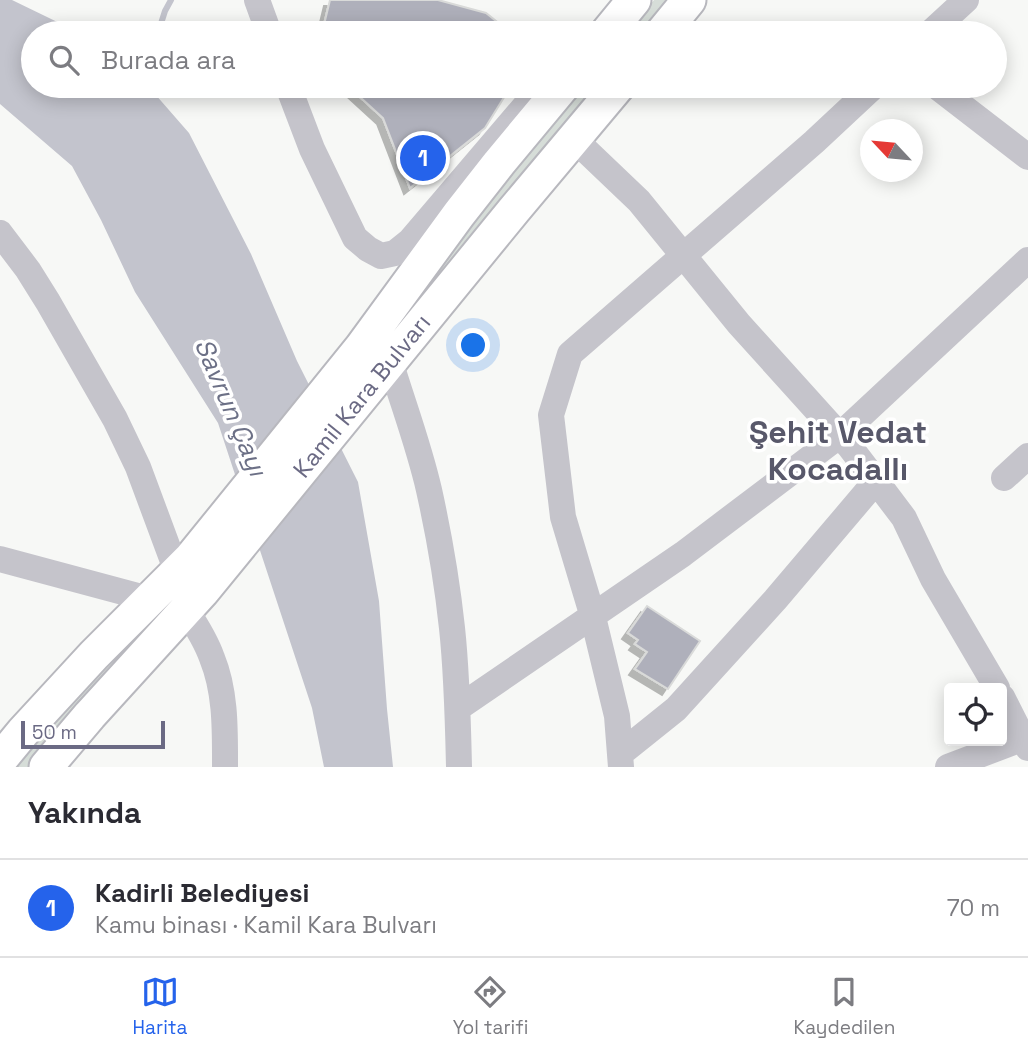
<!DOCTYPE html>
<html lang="tr">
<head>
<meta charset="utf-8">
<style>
	body { margin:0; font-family:"Space Grotesk",sans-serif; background:#f2f2f3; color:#2b2b33 }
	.controls { position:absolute; right:21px; bottom:21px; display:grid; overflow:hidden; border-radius:7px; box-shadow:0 4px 18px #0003 }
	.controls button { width:63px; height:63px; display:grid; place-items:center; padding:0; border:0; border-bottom:2px solid #e1e1e2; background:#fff; color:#2b2b33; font:35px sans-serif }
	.compass { position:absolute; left:860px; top:119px; width:63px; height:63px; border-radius:50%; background:#fff; box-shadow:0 4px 18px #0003; rotate:296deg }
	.scale { position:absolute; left:21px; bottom:18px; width:144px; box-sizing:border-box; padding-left:7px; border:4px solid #6b6a84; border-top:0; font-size:19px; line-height:24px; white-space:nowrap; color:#6b6a84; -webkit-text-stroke:5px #fff; paint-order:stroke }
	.you { position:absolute; left:474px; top:346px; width:24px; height:24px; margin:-18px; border:5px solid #fff; border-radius:50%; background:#1a73e8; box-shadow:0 0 0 10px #1a73e833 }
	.badge { display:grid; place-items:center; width:46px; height:46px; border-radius:50%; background:#2563eb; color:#fff; font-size:23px; font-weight:700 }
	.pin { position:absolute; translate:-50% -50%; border:4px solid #fff; box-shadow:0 2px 7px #0006 }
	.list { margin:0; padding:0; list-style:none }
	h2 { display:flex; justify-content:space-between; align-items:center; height:91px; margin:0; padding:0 28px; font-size:30px }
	h2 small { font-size:23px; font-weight:400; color:#7c7c81 }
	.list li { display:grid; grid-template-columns:46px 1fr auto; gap:21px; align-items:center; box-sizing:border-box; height:98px; padding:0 28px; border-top:2px solid #e1e1e2 }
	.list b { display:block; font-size:26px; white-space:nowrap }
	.list p { margin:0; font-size:23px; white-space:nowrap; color:#7c7c81 }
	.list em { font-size:23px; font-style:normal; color:#7c7c81 }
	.icon { flex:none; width:38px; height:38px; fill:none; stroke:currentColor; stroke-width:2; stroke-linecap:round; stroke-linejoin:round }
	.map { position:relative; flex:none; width:1028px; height:767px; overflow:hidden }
	.search { position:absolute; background:#fff; box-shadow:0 4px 18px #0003; left:21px; right:21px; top:21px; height:77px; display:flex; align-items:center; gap:18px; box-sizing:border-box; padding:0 24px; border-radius:38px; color:#7c7c81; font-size:26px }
	.sheet { height:189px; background:#fff }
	nav { display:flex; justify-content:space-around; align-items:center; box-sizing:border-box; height:98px; border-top:2px solid #e1e1e2; background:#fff; font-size:19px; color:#7c7c81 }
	nav a { display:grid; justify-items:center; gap:4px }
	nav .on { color:#2563eb }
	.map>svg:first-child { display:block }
	.green { fill:#d6ddd8 }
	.water { fill:#c3c4cd }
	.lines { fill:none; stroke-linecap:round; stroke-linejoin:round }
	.stream { stroke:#c3c4cd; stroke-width:6 }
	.building { fill:#afb0bb; stroke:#d9dad9; stroke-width:2; filter:url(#shadow) }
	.major-casing { stroke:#b8b8be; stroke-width:37 }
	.minor { stroke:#c5c4cb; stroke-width:26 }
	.major { stroke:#fff; stroke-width:33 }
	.labels { text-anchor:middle; stroke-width:7; stroke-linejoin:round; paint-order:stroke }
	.street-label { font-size:24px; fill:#6b6a84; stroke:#fff }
	.water-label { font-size:26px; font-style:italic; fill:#6c7086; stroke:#fff }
	.district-label { font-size:32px; font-weight:bold; fill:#58586a; stroke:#fff }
</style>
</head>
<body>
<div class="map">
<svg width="1028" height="767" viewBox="0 0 1028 767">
	<defs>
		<filter id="shadow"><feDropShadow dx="-6" dy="6" stdDeviation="0" flood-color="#0004"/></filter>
	</defs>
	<rect width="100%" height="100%" fill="#f7f8f6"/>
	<path class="green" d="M654 0H668L641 33H627Z
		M584 86H599L454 261 402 319 473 220Z
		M136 631 143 637 41 750 28 767H14Z"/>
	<path class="water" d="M0 0H12L80 33H33V86H148L189 133 251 254 297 361 358 482 379 601 387 709 393 767H324L312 708 218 423 135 292 101 220 72 166 0 104Z"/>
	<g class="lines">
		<path class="stream" d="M158 33 165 11 171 0"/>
	</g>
	<path class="building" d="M330 0H438L486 13 511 33H322Z
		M348 86H511L485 128 410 188 383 118Z
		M647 606 700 641 668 689 635 669 647 652 635 644 638 640 628 633Z"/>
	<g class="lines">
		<defs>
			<path id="major" d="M607 33 634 0
				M662 33 689 0
				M0 760 23 732 94 655 191 558 361 348 459 214 499 163 563 86
				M46 767 90 715 202 592 514 210 618 86"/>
		</defs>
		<use href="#major" class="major-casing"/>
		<path class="minor" d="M257 0 269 33
			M930 33 966 0
			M288 86 312 149 355 238 368 249 381 256 395 253 410 241 531 99
			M936 86 1028 157
			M574 139 639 201 739 324 850 447 876 481 904 518 933 579 997 688
			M0 233 28 270 48 302 115 419 138 467 177 572
			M390 361C403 404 419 446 429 490 439 535 447 581 452 628 457 674 458 721 459 767
			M1004 478 1028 456
			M0 559 149 599
			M186 610C196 625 206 641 212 658 226 692 225 731 225 767
			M1002 697 1028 748
			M458 708 683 554 839 436 1028 260
			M620 754 676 709 775 600 876 481
			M621 767 617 716 593 617 563 517 551 415 570 354 814 142 874 86
			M948 767 1024 738 1028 735"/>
		<use href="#major" class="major"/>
	</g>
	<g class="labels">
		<g class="street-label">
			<text transform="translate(362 396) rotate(-51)" y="8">Kamil Kara Bulvarı</text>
		</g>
		<g class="water-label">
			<text transform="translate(231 407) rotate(67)" y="9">Savrun Çayı</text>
		</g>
		<g class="district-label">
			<text x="838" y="443">Şehit Vedat<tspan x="838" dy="37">Kocadallı</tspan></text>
		</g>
	</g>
</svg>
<div class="controls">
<button><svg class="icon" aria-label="locate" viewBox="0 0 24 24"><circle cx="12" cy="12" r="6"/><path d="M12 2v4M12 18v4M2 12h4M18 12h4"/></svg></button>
</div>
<svg class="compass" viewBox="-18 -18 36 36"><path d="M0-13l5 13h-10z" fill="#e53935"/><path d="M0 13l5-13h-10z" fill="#7c7c81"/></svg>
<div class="scale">50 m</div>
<div class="you"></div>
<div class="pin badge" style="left:423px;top:158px">1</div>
<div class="search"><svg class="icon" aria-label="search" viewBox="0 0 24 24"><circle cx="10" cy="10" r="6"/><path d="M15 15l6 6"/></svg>Burada ara</div>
</div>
<section class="sheet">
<h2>Yakında<small></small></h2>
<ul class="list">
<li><span class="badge">1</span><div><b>Kadirli Belediyesi</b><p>Kamu binası · Kamil Kara Bulvarı</p></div><em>70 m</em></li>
</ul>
</section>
<nav>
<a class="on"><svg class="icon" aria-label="map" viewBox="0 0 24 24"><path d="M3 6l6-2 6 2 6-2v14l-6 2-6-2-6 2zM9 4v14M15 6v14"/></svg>Harita</a>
<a><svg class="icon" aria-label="directions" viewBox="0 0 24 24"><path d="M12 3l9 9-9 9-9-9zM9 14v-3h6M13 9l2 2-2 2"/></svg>Yol tarifi</a>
<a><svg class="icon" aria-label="saved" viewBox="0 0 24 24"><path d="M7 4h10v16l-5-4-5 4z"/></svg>Kaydedilen</a>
</nav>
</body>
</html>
